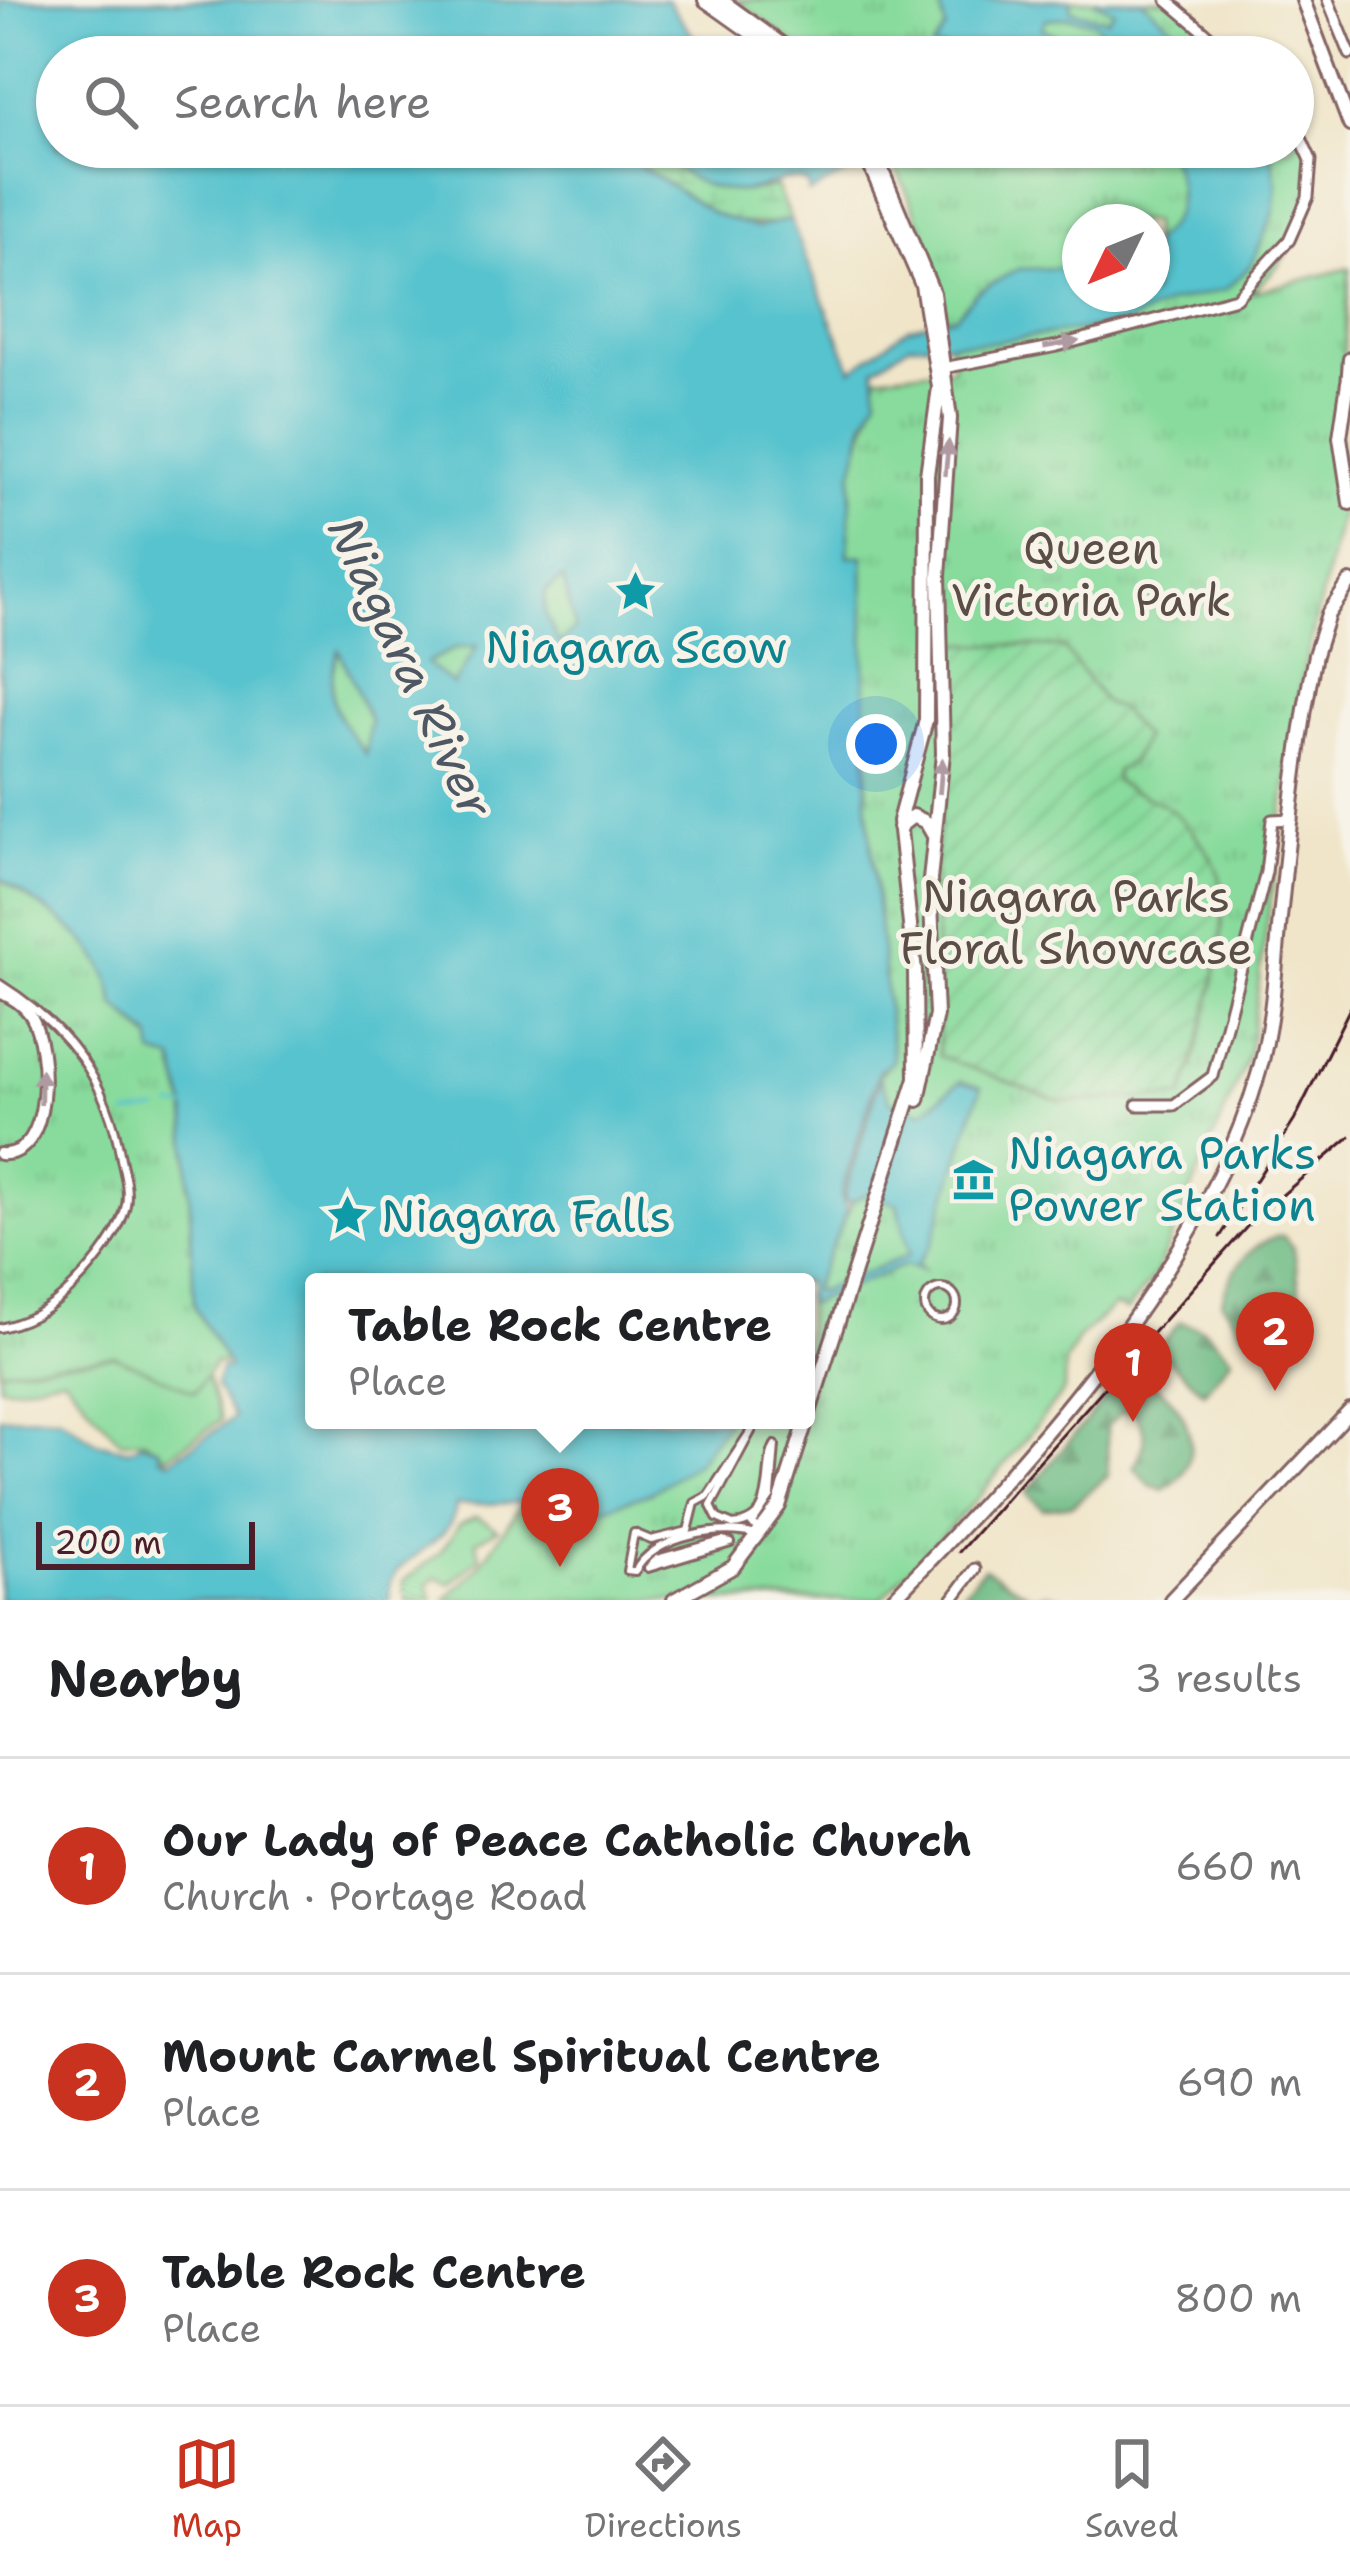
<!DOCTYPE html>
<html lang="en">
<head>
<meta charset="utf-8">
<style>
	body { margin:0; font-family:"Shantell Sans",sans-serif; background:#f2f2f2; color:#202124 }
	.compass { position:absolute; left:1062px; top:204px; width:108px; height:108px; border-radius:50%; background:#fff; box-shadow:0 3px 9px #0004; rotate:227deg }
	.scale { position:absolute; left:36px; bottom:30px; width:219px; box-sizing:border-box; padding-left:12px; border:6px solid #4a1f2b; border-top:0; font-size:33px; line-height:42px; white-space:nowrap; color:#4a1f2b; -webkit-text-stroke:9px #f7f3e8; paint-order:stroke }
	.you { position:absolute; left:876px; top:744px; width:42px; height:42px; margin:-30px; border:9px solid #fff; border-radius:50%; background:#1a73e8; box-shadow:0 0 0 18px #1a73e833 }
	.badge { display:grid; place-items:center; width:78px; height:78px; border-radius:50%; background:#c8321e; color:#fff; font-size:39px; font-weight:700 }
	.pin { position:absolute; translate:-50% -99px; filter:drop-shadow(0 3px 6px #0008) }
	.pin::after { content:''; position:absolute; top:63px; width:42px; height:36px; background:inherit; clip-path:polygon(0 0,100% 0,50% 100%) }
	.popup { position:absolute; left:305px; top:1273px; width:510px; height:156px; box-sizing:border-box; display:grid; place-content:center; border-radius:12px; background:#fff; filter:drop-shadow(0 3px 9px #0005); font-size:39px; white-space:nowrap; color:#757577 }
	.popup b { font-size:45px; color:#202124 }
	.popup::after { content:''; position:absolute; left:50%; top:100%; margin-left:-24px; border:24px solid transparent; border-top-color:#fff }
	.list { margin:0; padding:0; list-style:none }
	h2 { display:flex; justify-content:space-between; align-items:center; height:156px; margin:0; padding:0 48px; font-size:51px }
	h2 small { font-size:39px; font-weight:400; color:#757577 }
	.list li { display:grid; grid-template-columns:78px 1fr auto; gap:36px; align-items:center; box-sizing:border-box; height:216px; padding:0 48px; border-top:3px solid #e0e0e0 }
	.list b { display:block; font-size:45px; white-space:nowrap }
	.list p { margin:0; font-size:39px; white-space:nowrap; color:#757577 }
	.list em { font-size:39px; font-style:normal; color:#757577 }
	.icon { flex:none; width:66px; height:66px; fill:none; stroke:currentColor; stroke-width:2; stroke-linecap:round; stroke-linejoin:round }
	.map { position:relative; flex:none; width:1350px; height:1600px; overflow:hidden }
	.search { position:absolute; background:#fff; box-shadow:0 3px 9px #0004; left:36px; right:36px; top:36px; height:132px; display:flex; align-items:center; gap:30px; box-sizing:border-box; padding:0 42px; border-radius:66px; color:#757577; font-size:45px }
	.sheet { height:804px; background:#fff }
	nav { display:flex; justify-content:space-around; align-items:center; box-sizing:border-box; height:168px; border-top:3px solid #e0e0e0; background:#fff; font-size:33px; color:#757577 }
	nav a { display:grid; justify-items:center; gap:6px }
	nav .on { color:#c8321e }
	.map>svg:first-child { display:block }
	.grass { fill:#88db9c; stroke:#697d64; stroke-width:3 }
	.forest { fill:url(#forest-firs); stroke:#5c6d58; stroke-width:3 }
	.wetland { fill:url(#wetland-marsh); stroke:#697d64; stroke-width:3 }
	.park { fill:url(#park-tufts); stroke:#697d64; stroke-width:3; fill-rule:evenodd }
	.garden { fill:url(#garden-furrows); stroke:#697d64; stroke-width:3 }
	.water { fill:#56c3ce; stroke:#50717c; stroke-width:3; fill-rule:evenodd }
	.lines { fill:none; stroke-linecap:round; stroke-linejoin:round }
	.stream { stroke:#56c3ce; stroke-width:3 }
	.pedestrian-casing { stroke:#846462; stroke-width:12 }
	.minor-casing { stroke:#846462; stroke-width:15 }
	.tertiary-casing { stroke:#846462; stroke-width:16 }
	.secondary-casing { stroke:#846462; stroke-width:18 }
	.pedestrian { stroke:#fff; stroke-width:6 }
	.minor { stroke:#fff; stroke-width:9 }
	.tertiary { stroke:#fff; stroke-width:10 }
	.secondary { stroke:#fff; stroke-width:12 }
	.rail { stroke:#4a1f2b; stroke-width:3 }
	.oneway { fill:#ae9aa0 }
	.labels { text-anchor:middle; stroke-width:10; stroke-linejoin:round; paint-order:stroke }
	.park-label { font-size:45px; fill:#5a4e47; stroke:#f7f3e8 }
	.culture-label { font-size:45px; fill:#0d838f; stroke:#f7f3e8; text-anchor:start }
	.water-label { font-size:48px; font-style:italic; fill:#4e5864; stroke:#f7f3e8 }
</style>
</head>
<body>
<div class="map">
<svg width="1350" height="1600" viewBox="0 0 1350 1600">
	<defs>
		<pattern id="forest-firs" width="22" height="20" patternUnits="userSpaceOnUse" patternTransform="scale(3)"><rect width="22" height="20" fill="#6ebb84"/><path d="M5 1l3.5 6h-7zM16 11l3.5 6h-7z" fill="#5c976c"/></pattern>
		<pattern id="wetland-marsh" width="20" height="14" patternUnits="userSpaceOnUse" patternTransform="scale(3)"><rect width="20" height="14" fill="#88db9c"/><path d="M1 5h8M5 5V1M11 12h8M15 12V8" fill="none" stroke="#77bc87"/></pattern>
		<pattern id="park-tufts" width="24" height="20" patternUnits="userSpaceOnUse" patternTransform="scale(3)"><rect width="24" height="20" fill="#88db9c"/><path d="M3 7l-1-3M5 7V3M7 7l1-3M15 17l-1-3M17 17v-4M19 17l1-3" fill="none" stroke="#77bc87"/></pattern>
		<pattern id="garden-furrows" width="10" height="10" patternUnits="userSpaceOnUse" patternTransform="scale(3)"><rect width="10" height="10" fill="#88db9c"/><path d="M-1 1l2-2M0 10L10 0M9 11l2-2" fill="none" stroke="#77bc87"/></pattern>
	</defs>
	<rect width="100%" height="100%" fill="#f7f3e8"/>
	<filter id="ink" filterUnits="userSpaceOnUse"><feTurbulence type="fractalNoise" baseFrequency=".00833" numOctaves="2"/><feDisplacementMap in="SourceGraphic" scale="24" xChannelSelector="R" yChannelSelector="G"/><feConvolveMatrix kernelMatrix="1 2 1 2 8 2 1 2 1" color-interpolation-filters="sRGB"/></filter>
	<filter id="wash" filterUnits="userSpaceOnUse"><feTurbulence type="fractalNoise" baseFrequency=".004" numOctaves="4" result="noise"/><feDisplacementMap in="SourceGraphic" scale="48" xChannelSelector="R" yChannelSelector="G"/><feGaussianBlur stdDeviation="2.7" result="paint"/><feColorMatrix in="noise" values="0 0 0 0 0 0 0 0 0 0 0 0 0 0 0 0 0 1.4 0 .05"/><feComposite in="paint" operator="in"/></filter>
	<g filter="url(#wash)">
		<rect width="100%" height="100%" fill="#f0e5c9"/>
		<path class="grass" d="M564 577 575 628 559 645 545 613V592Z
			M478 645 453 685 426 663 456 648Z
			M340 648 370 720 366 755C336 717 322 697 340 648Z
			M0 1344 214 1364 206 1375 221 1420 167 1457 144 1440 120 1441 64 1377C39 1378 26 1390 0 1386Z
			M477 1517 498 1529 476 1541 480 1558 450 1584 436 1577 428 1584 432 1600H406L403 1582 440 1553 460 1524Z"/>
		<path class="forest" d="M1283 1236 1294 1249 1301 1302 1269 1333 1245 1334 1222 1302C1227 1274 1253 1239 1283 1236Z
			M1180 1322 1204 1329 1232 1357 1204 1392 1168 1360 1163 1342Z
			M1125 1383 1156 1386C1191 1409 1208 1465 1164 1490L1150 1485 1134 1467C1146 1444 1150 1435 1134 1413L1123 1411 1107 1426 1108 1476 1073 1505 1043 1509 1026 1493 1113 1389Z
			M984 1568 1032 1597 1048 1593 1068 1600H956Z"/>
		<path class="wetland" d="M611 147H650C689 180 726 200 776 186L790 219C723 242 663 184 611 147Z"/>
		<path class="park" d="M736 0H1177L1243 57H812Z
			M1293 111C1341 173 1303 249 1250 293L1350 268 1338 430 1345 493 1300 688 1249 1054 1156 1274 1127 1311 1114 1306 1078 1339 1065 1363 1064 1391 977 1499 880 1600H445L478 1568 523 1502 563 1501 601 1509 652 1492 697 1462 728 1420H806V1305L818 1297 812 1287 855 1197 869 1194 897 1203 912 1260 960 1082 923 1112 891 1102 877 1077 893 1061 867 803 869 721 862 720 863 557H848C849 528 848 498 853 469 859 437 880 406 875 376L953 367C943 291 923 214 884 147H1293ZM1080 222H1152V294H1080Z
			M0 878C45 910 111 944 114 1004L173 1060 186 1108 194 1305 225 1359 222 1364 215 1362 195 1392 115 1356 0 1370Z"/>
		<path class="garden" d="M942 643 1063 647 1106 704 1120 709 1144 738 1131 762 1116 771 1115 781C1137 797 1156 795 1179 817 1194 831 1214 857 1220 878 1233 930 1200 1045 1183 1096L1061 1102 939 1056 934 873 949 742Z"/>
		<path class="water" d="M0 0H667L708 57H57V147H611L714 214 757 228 790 219 852 370 908 328 956 316 976 293 1018 269 1080 268V294H1152V242C1187 215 1183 185 1166 147H1270L1277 184 1274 212 1251 266 1225 290 1170 303 1124 324 991 342 910 344 875 368 878 396 865 421 852 475 848 556H863L867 803 893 1061 879 1071 841 1195 847 1212 812 1289 818 1292 909 1255 898 1204 866 1194 849 1203 844 1197 880 1079 891 1102 923 1112 960 1082 981 1087 932 1243 917 1264 923 1270 905 1265 806 1305V1282H314V1420H728L697 1462 652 1492 601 1509 563 1501 456 1505C452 1552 379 1557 390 1600H0V1417L58 1416 96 1442 129 1450 141 1443 159 1448 160 1457 170 1461 234 1418 216 1386 220 1369 229 1367 194 1305 186 1108 174 1060 154 1055 151 1037 114 1004C111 944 45 910 0 878ZM563 578 575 628 559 644 545 613V592ZM477 646 453 685 427 663 455 648ZM339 650 370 720 366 754C336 717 322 697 339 650Z
			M983 0H1071V10L1107 20 1114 11 1093 0H1142L1207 57 1179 45 1174 50 1181 57H1144L1142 48 1113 47 1110 57H1065L1066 49 1052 45 1043 52 1061 57 932 48 946 29 939 3ZM1070 17 1094 22 1107 36 1104 44 1085 51 1042 28 1046 19Z
			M650 147H848L854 170 809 193 808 184C787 171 767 189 744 191 705 194 677 171 650 147Z"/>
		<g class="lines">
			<path class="stream" d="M714 57 764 46
				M172 1106 186 1108
				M127 1115 158 1110"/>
		</g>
	</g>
	<g filter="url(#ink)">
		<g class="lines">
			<defs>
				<path id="pedestrian" d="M0 984C67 1026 108 1080 121 1159 124 1173 129 1190 126 1205 121 1231 101 1256 84 1275 60 1302 36 1320 0 1328
					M925 1304a16 16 0 1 1 32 0a16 16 0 1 1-32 0Z
					M754 1426 711 1506 717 1518 733 1525C780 1521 761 1469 775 1445L771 1496 752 1524 763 1530 756 1535C725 1525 652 1535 635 1572L627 1571 634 1533 651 1540 688 1531 695 1503 708 1496Z
					M722 1541 731 1543 648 1568 657 1559Z"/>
				<path id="minor" d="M1167 0 1234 57
					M1328 0 1350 54
					M938 369 1057 346 1236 298 1289 240 1308 197 1311 160 1293 121
					M1137 1105H1174L1213 1076 1266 872 1272 820 1292 819
					M952 1600 975 1569"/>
				<path id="tertiary" d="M0 992C12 998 23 1004 31 1016 50 1048 54 1159 0 1154"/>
				<path id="secondary" d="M705 0 785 57
					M721 0 799 57
					M1303 0 1350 125
					M872 147 933 293 950 418 939 576 943 754 930 880 936 1015 918 1100
					M1348 382 1340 437 1350 503
					M1348 387 1350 359
					M899 827 913 816 926 822 934 836
					M674 1600 733 1567 779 1506 916 1078 915 972 899 821 926 720 927 475 939 387 922 285 862 147
					M892 1600C1033 1454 1202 1270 1259 1072 1273 1022 1275 969 1280 918 1289 831 1297 741 1315 655L1328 614 1350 582
					M1171 1600 1350 1411"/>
			</defs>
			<use href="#pedestrian" class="pedestrian-casing"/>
			<use href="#minor" class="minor-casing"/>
			<use href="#tertiary" class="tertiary-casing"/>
			<use href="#secondary" class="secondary-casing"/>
			<use href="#pedestrian" class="pedestrian"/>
			<use href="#minor" class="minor"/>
			<use href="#tertiary" class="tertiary"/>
			<use href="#secondary" class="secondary"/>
			<path class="rail" d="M1220 1237 1294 1121 1350 1008
				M959 1552 1252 1221 1350 1137"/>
		</g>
		<defs><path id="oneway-solid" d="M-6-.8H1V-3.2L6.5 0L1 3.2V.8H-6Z" transform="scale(3)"/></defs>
		<g class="oneway">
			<use href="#oneway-solid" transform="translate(1061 344) rotate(-10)"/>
			<use href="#oneway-solid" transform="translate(947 458) rotate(-84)"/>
			<use href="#oneway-solid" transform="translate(941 776) rotate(-85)"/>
			<use href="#oneway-solid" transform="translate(41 1087) rotate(-89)"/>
		</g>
	</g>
	<defs>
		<symbol id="sight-bare" viewBox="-9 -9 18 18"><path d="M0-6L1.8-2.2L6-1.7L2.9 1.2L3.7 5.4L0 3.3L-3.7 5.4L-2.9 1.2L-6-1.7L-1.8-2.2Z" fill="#0f9aa8" stroke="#f7f3e8" stroke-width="2.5" paint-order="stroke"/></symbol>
		<symbol id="museum-bare" viewBox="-9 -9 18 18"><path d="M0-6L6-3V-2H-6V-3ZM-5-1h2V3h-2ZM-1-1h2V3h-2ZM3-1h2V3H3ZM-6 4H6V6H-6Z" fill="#0f9aa8" stroke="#f7f3e8" stroke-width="2.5" paint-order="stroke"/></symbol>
	</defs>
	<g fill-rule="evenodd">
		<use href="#sight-bare" x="606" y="562" width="59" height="59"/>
		<use href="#museum-bare" x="944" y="1150" width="59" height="59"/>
		<use href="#sight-bare" x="318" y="1186" width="59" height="59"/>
	</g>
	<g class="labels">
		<g class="park-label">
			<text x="1091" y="564">Queen<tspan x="1091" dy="52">Victoria Park</tspan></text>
			<text x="1076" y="912">Niagara Parks<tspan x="1076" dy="52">Floral Showcase</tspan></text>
		</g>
		<g class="culture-label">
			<text x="636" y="663" text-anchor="middle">Niagara Scow</text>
			<text x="1008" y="1169">Niagara Parks<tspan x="1008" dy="52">Power Station</tspan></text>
			<text x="381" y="1232">Niagara Falls</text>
		</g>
		<g class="water-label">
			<text transform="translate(411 667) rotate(65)" y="17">Niagara River</text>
		</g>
	</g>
</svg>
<svg class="compass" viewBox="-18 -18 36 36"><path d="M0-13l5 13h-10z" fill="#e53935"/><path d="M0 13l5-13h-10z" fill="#757577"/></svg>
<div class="scale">200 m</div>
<div class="you"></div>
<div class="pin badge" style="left:1133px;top:1422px">1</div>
<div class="pin badge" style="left:1275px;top:1391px">2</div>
<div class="pin badge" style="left:560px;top:1567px">3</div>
<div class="popup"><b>Table Rock Centre</b>Place</div>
<div class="search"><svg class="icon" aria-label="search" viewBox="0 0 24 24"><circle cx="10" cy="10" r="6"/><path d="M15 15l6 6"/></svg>Search here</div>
</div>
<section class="sheet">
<h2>Nearby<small>3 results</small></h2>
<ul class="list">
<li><span class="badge">1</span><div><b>Our Lady of Peace Catholic Church</b><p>Church · Portage Road</p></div><em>660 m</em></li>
<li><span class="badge">2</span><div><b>Mount Carmel Spiritual Centre</b><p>Place</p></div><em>690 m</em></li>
<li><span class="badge">3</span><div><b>Table Rock Centre</b><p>Place</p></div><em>800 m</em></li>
</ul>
</section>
<nav>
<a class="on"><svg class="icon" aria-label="map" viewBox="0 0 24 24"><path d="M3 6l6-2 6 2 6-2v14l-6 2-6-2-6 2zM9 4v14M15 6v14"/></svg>Map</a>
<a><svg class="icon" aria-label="directions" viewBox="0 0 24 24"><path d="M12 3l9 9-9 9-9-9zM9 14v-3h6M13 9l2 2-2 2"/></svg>Directions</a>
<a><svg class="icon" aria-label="saved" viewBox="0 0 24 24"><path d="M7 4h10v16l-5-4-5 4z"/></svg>Saved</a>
</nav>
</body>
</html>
